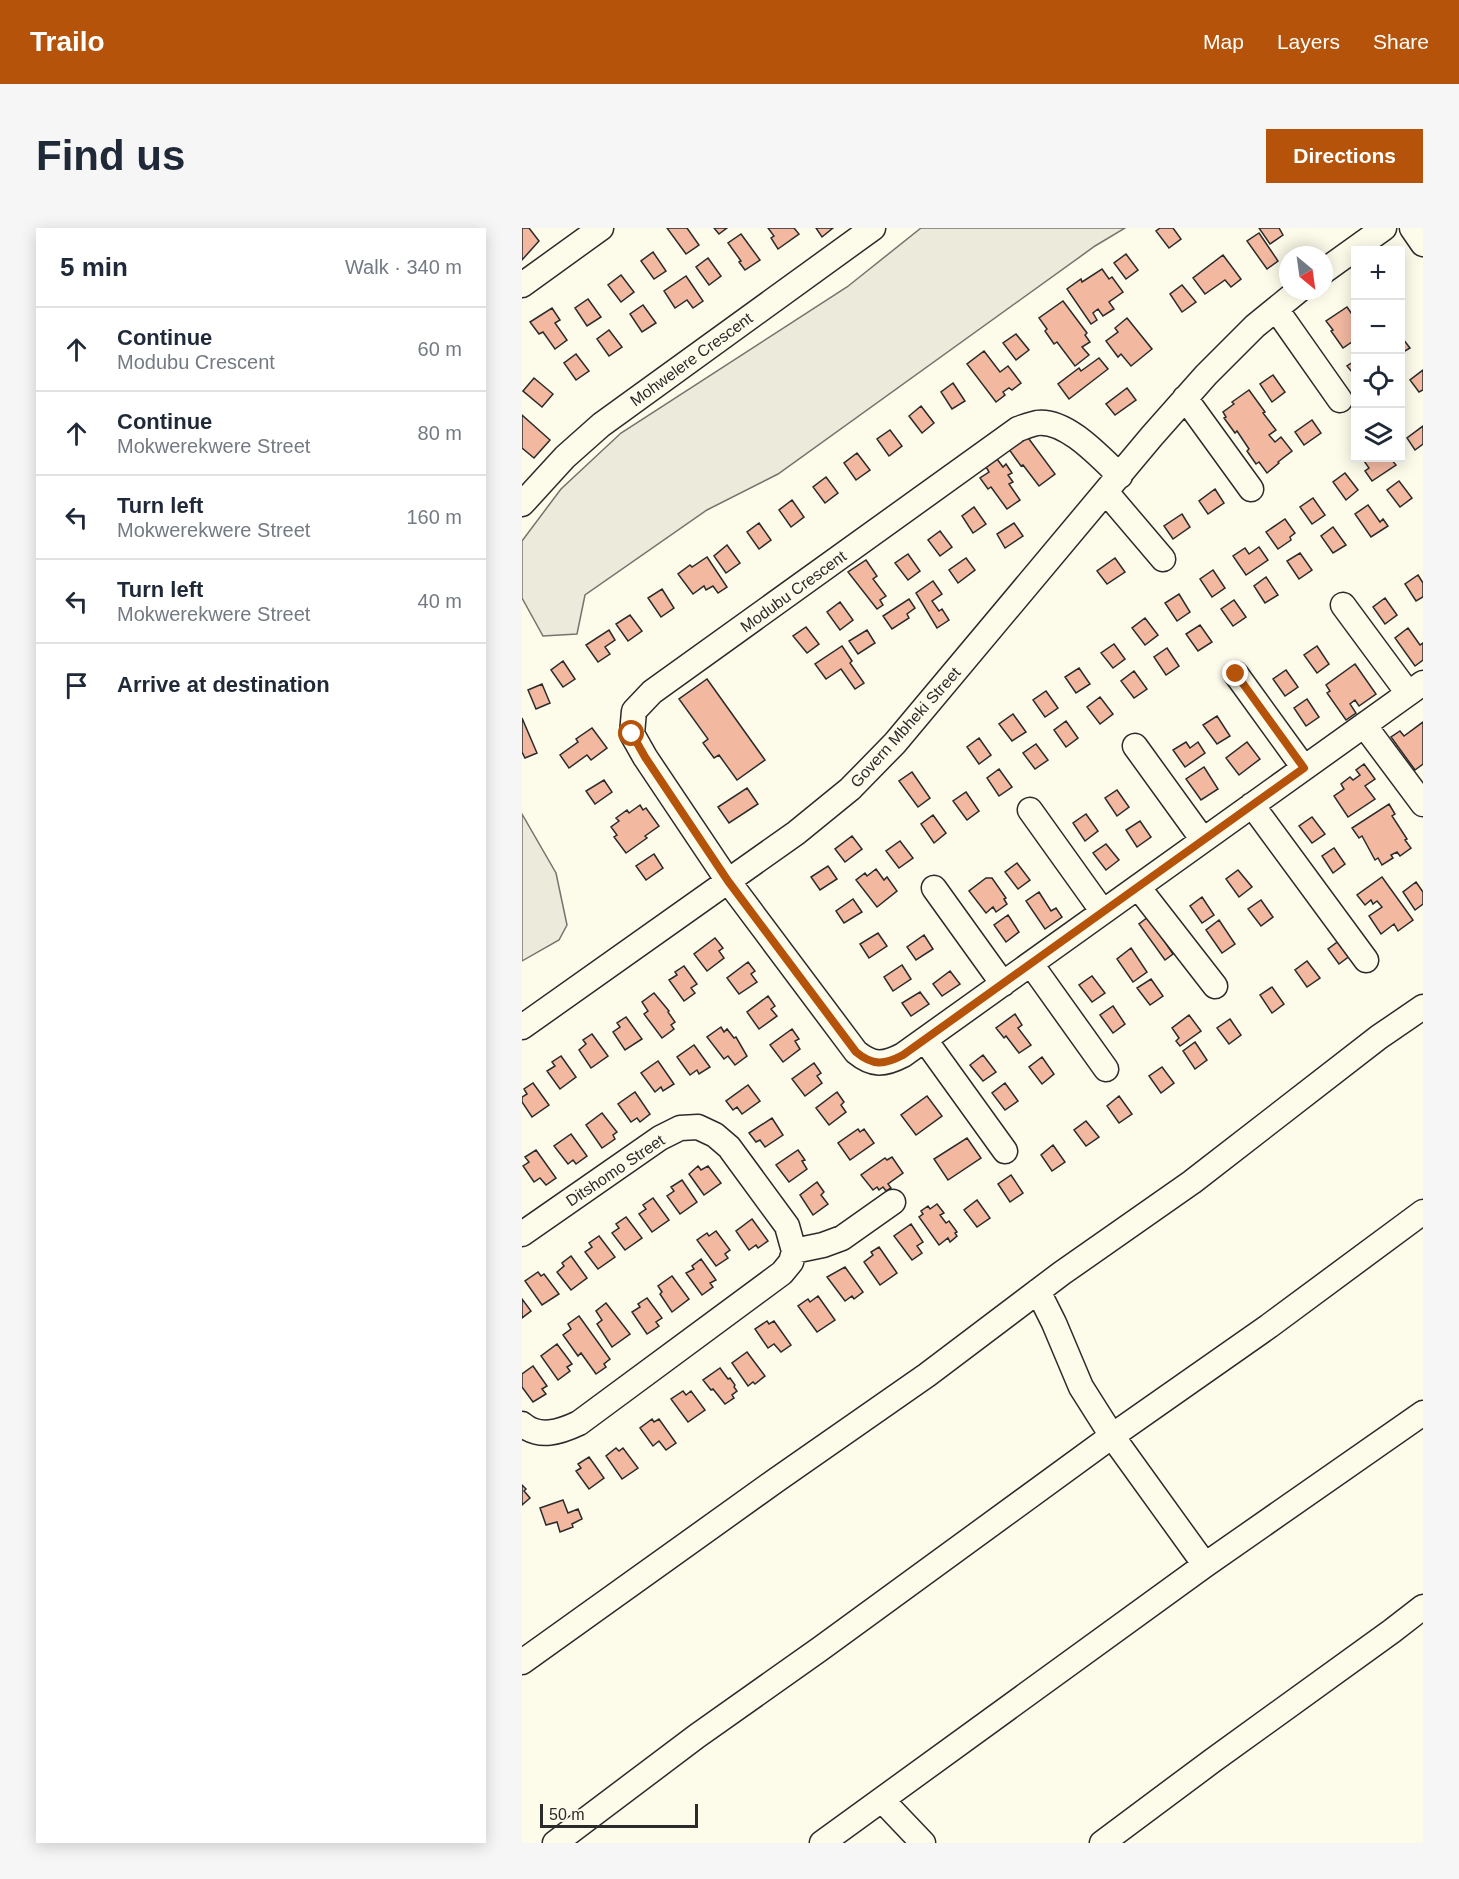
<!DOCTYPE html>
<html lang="en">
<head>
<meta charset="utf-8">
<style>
	body { margin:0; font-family:Helvetica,sans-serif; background:#f6f6f7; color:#1f2937 }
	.controls { position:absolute; right:18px; top:18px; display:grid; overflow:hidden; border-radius:0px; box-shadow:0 3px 15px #0003 }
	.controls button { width:54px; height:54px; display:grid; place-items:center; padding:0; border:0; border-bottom:2px solid #e0e1e3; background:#fff; color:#1f2937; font:30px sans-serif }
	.compass { position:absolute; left:757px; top:18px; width:54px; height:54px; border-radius:50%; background:#fff; box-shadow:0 3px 15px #0003; rotate:151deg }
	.scale { position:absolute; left:18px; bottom:15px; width:158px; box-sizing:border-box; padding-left:6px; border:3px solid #2b2b2b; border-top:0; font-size:16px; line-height:21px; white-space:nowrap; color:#2b2b2b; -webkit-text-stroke:4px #fdfbea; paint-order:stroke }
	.stop { position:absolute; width:18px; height:18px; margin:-14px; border:4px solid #b45309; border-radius:50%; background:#fff }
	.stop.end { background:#b45309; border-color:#fff; box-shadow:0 2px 6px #0008 }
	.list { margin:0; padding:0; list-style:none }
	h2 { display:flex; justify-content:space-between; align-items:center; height:78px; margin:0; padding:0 24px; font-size:26px }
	h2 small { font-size:20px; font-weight:400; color:#747a83 }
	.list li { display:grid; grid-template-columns:39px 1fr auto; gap:18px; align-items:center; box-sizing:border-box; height:84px; padding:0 24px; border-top:2px solid #e0e1e3 }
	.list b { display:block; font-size:22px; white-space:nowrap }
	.list p { margin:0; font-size:20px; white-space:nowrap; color:#747a83 }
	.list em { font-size:20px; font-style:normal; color:#747a83 }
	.icon { flex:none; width:33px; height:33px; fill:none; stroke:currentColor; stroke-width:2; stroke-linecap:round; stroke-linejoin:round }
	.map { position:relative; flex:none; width:901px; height:1615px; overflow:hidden; border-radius:0px }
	header { display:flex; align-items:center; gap:36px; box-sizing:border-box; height:84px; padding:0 30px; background:#b45309; color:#fff }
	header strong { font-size:28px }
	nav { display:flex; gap:33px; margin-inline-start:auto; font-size:21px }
	.intro { display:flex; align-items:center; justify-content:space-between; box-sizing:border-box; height:144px; padding:0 36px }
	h1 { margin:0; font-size:42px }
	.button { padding:15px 27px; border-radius:0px; background:#b45309; color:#fff; font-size:21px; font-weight:700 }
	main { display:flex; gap:36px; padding:0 36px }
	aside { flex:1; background:#fff; border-radius:0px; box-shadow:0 3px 15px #0003 }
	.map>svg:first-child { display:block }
	.green { fill:#ecebdb; stroke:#74746e; stroke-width:1.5 }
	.building { fill:#f2b8a0; stroke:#2b2b2b; stroke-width:1.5 }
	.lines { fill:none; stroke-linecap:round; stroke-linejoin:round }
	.minor-casing { stroke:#2b2b2b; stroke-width:27 }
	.minor { stroke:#fdfbea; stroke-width:24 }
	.route { stroke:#b45309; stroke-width:8 }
	.labels { text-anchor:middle; stroke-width:4.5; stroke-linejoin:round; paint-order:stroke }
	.street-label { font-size:16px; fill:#2b2b2b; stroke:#fdfbea }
</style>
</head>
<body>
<header>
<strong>Trailo</strong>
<nav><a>Map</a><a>Layers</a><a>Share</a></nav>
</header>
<div class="intro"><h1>Find us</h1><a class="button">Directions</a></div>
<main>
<aside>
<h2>5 min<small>Walk · 340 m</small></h2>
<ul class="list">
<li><svg class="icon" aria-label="ahead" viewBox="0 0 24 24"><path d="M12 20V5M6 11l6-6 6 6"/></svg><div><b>Continue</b><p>Modubu Crescent</p></div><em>60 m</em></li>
<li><svg class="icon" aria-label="ahead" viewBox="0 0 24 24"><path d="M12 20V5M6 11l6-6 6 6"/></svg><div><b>Continue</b><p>Mokwerekwere Street</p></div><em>80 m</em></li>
<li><svg class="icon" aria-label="left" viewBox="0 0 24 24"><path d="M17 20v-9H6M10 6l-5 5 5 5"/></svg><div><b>Turn left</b><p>Mokwerekwere Street</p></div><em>160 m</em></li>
<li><svg class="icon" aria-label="left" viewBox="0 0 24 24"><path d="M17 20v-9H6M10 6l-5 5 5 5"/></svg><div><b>Turn left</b><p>Mokwerekwere Street</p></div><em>40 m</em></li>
<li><svg class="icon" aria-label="arrive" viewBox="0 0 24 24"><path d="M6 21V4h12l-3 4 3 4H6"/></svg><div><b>Arrive at destination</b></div></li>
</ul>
</aside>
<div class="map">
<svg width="901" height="1615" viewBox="0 0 901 1615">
	<rect width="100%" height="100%" fill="#fdfbea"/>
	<path class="green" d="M399 0H603L573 18 256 246 185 282 63 367 55 406 21 408 0 370V313L39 261 99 205 325 59Z
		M0 586 34 645 45 697 37 712 0 733Z"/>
	<path class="building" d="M0 0H7L17 13 0 32Z
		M145 0H165L177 17 164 26Z
		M192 0H205L197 6Z
		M246 0H272L277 6 256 21 249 10 252 8Z
		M294 0H311L300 9Z
		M638 0H651L659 11 647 20 634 3Z
		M737 0H757L761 7 748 16Z
		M737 5 756 33 745 41 725 13Z
		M219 6 238 32 223 42 217 34 219 33 206 15Z
		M131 24 144 43 132 51 119 33Z
		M604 26 616 42 604 51 592 35Z
		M701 27 719 51 709 59 703 52 683 66 671 50Z
		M186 30 199 48 187 57 174 39Z
		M580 41 587 51 590 49 601 64 587 74 592 81 581 88 576 81 571 85 575 92 569 96 545 61 559 51 560 54Z
		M99 47 112 64 99 74 86 57Z
		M164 48 181 73 171 80 165 72 153 80 142 63Z
		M660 57 674 74 660 84 648 66Z
		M66 71 79 89 65 98 53 80Z
		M541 73 565 105 563 107 568 114 560 119 567 127 553 138 535 114 532 116 523 103 525 101 517 90Z
		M121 77 134 95 120 104 108 86Z
		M825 79 834 92V111L821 120 809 103 811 102 804 93Z
		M30 80 38 92 33 95 45 112 33 121 21 104 17 106 8 94Z
		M605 90 630 121 609 138 599 126 596 129 584 113 596 104 593 100Z
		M87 102 100 119 87 128 75 111Z
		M494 106 507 122 494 132 481 115Z
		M878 107 888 120 878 126Z
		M462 123 478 144 486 138 499 155 490 162 487 160 481 164 483 167 474 174 445 136Z
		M54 126 67 143 54 152 42 135Z
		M577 130 586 141 547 171 536 156 557 140 559 143Z
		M834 132V149L825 138Z
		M901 142V162L897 164 888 152Z
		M751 147 763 164 750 174 738 156Z
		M12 150 31 166 20 179 1 163Z
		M431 155 443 173 430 181 419 164Z
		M605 160 614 172 593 187 584 176Z
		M727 162 743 184 741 185 754 202 747 207 753 214 759 209 770 223 756 234 757 235 745 245 737 234 734 236 725 223 727 221 715 203 713 205 702 190 704 189 701 184 712 176 710 174Z
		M399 178 412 195 400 205 387 188Z
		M0 187 28 212 12 230 0 220Z
		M790 192 799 205 782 217 773 204Z
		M901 198V216L893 222 885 210Z
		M368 202 380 218 367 228 355 211Z
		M504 207 533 246 517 258 501 237 499 238 486 220Z
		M335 225 348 242 334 252 322 235Z
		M840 230H868L874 237 850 253 843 243 847 240Z
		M475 231 481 239 484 236 490 245 486 247 491 254 487 256 498 272 485 281 469 259 466 261 458 250 467 244 464 239Z
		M823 245 836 262 824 272 811 254Z
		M304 249 316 265 303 275 291 259Z
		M877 253 890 270 878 279 865 262Z
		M693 261 702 275 686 286 677 273Z
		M791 270 803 287 790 296 778 279Z
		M270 272 282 289 269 299 257 282Z
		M846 277 858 294 861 291 866 298 849 309 833 286Z
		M452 279 464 296 451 305 440 288Z
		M660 286 668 299 651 311 642 298Z
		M763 291 773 305 768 309 769 312 756 321 744 304Z
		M237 295 249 312 237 321 225 304Z
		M492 295 501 308 483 320 475 306Z
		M811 299 824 317 811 325 799 308Z
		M418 303 430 319 418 328 406 312Z
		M205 317 218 335 204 345 192 328Z
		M737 319 746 332 724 347 711 328 723 320 727 326Z
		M778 325 790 342 777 351 765 333Z
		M386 326 398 343 386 352 373 335Z
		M185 329 205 359 196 365 191 358 184 362 182 358 171 366 156 346 168 337 170 339Z
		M444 330 453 342 436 355 427 342Z
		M593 330 603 344 585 356 575 343Z
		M344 332 355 348 351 351 364 368 358 372 361 377 355 381 326 344Z
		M691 342 703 360 690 369 678 351Z
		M896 347 901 355V369L894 373 883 356Z
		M744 349 756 367 743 375 732 358Z
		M411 353 420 366 410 373 417 383 420 381 427 392 415 400 394 365Z
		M140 361 152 380 139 389 126 370Z
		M657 366 668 384 655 393 643 375Z
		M863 370 875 387 863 396 851 379Z
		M387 371 393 380 385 386 387 390 370 401 361 388Z
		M712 372 724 389 711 398 699 381Z
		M318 374 331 392 318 402 305 384Z
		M108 387 120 403 106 413 94 396Z
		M623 390 636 407 623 417 610 400Z
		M678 397 690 414 676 423 664 406Z
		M284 399 297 416 285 425 271 408Z
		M886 400 898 417 901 415V432L893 438 873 410Z
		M87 402 93 412 83 419 88 426 76 434 64 417Z
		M345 402 353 415 336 426 327 413Z
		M592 416 603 431 591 440 579 425Z
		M320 418 330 433 328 435 342 455 333 461 319 441 304 451 293 436Z
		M795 418 807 436 795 445 782 427Z
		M645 420 657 438 644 447 632 429Z
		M41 433 53 451 41 459 29 442Z
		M833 436 854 466 837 478 833 472 828 476 834 485 824 492 805 465 808 463 804 457Z
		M557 440 568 456 554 465 543 449Z
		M764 442 776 459 763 468 751 451Z
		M612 443 625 461 612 470 599 453Z
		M185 451 243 532 215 552 197 527 192 530 181 515 186 511 157 471Z
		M20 456 28 475 14 481 6 462Z
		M524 463 536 480 523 489 511 472Z
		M578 469 591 486 578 496 565 479Z
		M785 471 797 489 784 498 772 480Z
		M491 486 504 504 490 513 477 496Z
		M695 488 708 508 695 516 681 497Z
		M0 490 15 525 3 530 0 524Z
		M544 493 556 510 544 519 532 502Z
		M901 494V536L893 542 869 509 878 503 882 508Z
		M70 500 85 520 69 532 65 527 47 540 38 527 56 514 54 511Z
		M457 510 469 527 457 536 445 519Z
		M664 514 668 520 676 514 683 525 663 539 651 522Z
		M725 514 738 531 717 547 704 530Z
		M514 516 526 532 513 541 501 525Z
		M842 536 853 551 843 558 853 571 826 589 812 568 822 561 819 556 828 549 831 552 838 547 834 542Z
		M682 539 696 561 679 572 664 551Z
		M477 541 490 559 477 568 465 550Z
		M390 544 408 570 396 579 377 553Z
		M82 552 90 564 73 576 64 563Z
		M225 560 236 576 207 595 196 579Z
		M595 562 607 579 595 588 583 570Z
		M444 564 457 583 445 592 431 573Z
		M867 576 873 586 870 588 885 611 883 612 889 620 878 628 875 624 869 627 871 630 860 637 856 630 853 632 840 608 837 610 830 600Z
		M118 577 121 582 124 580 137 598 123 608 125 610 104 625 92 609 95 607 89 599 97 593 94 590 105 582 107 585Z
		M564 586 576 603 563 613 551 595Z
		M411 587 424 605 412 615 399 596Z
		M790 589 803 606 790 615 777 598Z
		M618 593 629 609 615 619 604 602Z
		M330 608 340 621 323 634 313 621Z
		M378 613 391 630 377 640 364 623Z
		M584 616 597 632 584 642 571 625Z
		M812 620 823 636 811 645 800 628Z
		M132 626 141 640 124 652 114 638Z
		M495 635 508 652 496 661 483 644Z
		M306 638 315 651 298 662 289 649Z
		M354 641 362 652 365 649 375 663 355 679 334 652 343 645 345 648Z
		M716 642 730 659 717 669 704 651Z
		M860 649 891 692 876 703 872 696 859 706 847 688 860 679 855 673 851 676 849 672 843 677 835 667Z
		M464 650H470L484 670 482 671 485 676 474 684 471 679 464 685 447 663Z
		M894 654 901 664V676L893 682 881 664Z
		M517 664 529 683 534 680 540 689 523 701 504 673Z
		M680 669 692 687 680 695 668 678Z
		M331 671 340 684 322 695 314 683Z
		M739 672 751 689 739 698 726 681Z
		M486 687 497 704 484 714 472 697Z
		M626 689 651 726 643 732 617 696Z
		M697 692 713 716 700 725 684 702Z
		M356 705 365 718 347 730 338 716Z
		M402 707 411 721 394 732 385 719Z
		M193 710 201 720 197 723 202 730 185 743 172 726Z
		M818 712 829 727 817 736 806 721Z
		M609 720 625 744 611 754 595 731Z
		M785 733 798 750 785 759 773 742Z
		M226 734 233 743 229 746 235 754 217 766 205 750Z
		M380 737 389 751 371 763 362 749Z
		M162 738 175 756 169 760 173 765 162 773 147 752 155 747 153 744Z
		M428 743 438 756 420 768 411 756Z
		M570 748 583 765 570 774 557 757Z
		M629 751 641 768 628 777 615 760Z
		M750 759 762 776 750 785 738 767Z
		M398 764 407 776 389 788 380 775Z
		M132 765 147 783 146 784 153 794 149 797 152 801 140 810 122 786 126 783 120 774Z
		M246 768 253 778 249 781 255 788 237 801 225 784Z
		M591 778 603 796 591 805 578 787Z
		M493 786 500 797 496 800 509 817 497 825 484 808 482 810 474 800Z
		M667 787 679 803 658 818 654 813 657 810 650 800Z
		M104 789 120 811 103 822 91 804 98 799 95 795Z
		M708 791 719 807 707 816 695 800Z
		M199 799 202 804 205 801 212 810 214 809 225 828 213 837 206 828 202 831 185 809Z
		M270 801 277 811 273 813 278 821 261 834 248 817Z
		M70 806 86 828 69 840 57 822 64 816 61 812Z
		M673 814 685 832 673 841 661 823Z
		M172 817 188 839 177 846 175 842 168 847 155 829Z
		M461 827 474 844 461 853 448 837Z
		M39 828 54 849 38 861 25 843 33 838 30 834Z
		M520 829 532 846 520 856 507 839Z
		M136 833 152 856 141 863 139 859 133 864 119 845Z
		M292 835 299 845 295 848 300 855 283 868 270 851Z
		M640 839 652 855 639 865 627 848Z
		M11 855 27 877 10 889 0 874V869L5 866 2 861Z
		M483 855 496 873 483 882 470 865Z
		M226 857 238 873 220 886 215 879 211 882 204 873Z
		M113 864 128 886 118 894 115 890 109 894 96 876Z
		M315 864 322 874 319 877 324 884 307 897 294 880Z
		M405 868 420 888 394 907 379 887Z
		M597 868 610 886 597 895 585 878Z
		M80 885 95 904 91 907 93 911 80 920 64 897Z
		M250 890 261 907 243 919 238 912 234 914 227 905Z
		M564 893 577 909 564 918 552 902Z
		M336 901 338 904 342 901 352 915 328 932 316 915Z
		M49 906 65 928 54 936 51 932 46 936 32 918Z
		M445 910 459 930 426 952 412 931Z
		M531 917 543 934 530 943 519 927Z
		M14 922 34 950 24 957 18 950 12 954 1 938 7 934 3 929Z
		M276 922 283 932 280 933 285 941 267 954 254 937Z
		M370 929 381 945 366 956 369 960 364 963 361 959 357 962 355 959 351 962 339 947 363 930 365 932Z
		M176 938 179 942 186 938 199 955 182 967 167 946Z
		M489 947 501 965 488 974 476 956Z
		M160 952 175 974 158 986 145 968 152 963 149 959Z
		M295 954 302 964 299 967 306 976 291 987 278 967Z
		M131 970 147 992 130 1004 117 986 124 981 121 977Z
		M455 972 468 990 455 999 442 982Z
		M415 976 422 985 418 987 424 995 427 993 435 1004 433 1005 435 1008 428 1014 426 1010 417 1017 397 989 401 986 399 983 406 978 408 981Z
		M104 989 120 1010 103 1022 90 1005 97 1000 94 996Z
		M230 991 246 1013 236 1020 234 1017 227 1022 214 1003Z
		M389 996 401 1014 395 1018 400 1025 390 1032 372 1008Z
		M194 1003 208 1022 203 1026 206 1030 194 1038 175 1012 185 1005 187 1008Z
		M77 1008 93 1029 76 1041 63 1024 70 1019 67 1015Z
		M357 1019 375 1045 358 1057 342 1034 351 1027 349 1024Z
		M49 1028 65 1050 49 1062 35 1044 42 1038 40 1035Z
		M179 1031 194 1052 188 1055 191 1059 180 1067 164 1045 172 1041 170 1038Z
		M323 1039 341 1064 332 1071 330 1068 323 1073 305 1049Z
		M16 1044 19 1048 22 1046 37 1066 20 1077 3 1053Z
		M150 1048 167 1071 150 1084 138 1066 140 1064 136 1058Z
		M296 1068 313 1092 295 1104 276 1078 286 1071 288 1074Z
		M125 1070 140 1090 134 1094 137 1098 125 1106 110 1084 118 1079 116 1076Z
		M0 1071 9 1083 0 1090Z
		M84 1075 108 1106 90 1119 75 1096 80 1092 74 1083Z
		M57 1088 88 1131 82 1136 84 1139 74 1146 59 1125 56 1128 41 1107 49 1101 46 1096Z
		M245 1093 247 1096 252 1093 269 1117 259 1124 252 1116 246 1120 233 1101Z
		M35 1116 50 1136 45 1139 48 1143 36 1152 19 1128Z
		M225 1124 243 1148 233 1156 231 1154 226 1158 210 1135Z
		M11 1138 25 1158 20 1161 24 1166 11 1174 0 1159V1146Z
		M198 1140 206 1151 208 1150 213 1157 212 1159 215 1163 210 1167 212 1170 203 1176 191 1161 189 1162 181 1152Z
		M161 1163 164 1167 169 1163 183 1182 166 1194 149 1171Z
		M130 1191 132 1194 137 1191 154 1215 144 1222 137 1213 131 1218 118 1200Z
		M94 1220 97 1223 101 1220 116 1240 100 1251 84 1228Z
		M67 1229 82 1250 67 1261 54 1243 59 1240 56 1236Z
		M0 1257 4 1261 2 1263 8 1270 0 1277Z
		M41 1272 46 1285 56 1281 60 1291 50 1296 51 1299 38 1304 35 1294 24 1297 18 1280Z"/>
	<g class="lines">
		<defs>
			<path id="minor" d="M890 0 901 16
				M802 43 862 0
				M0 57 79 0
				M754 81 818 172
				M663 170 729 261
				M598 248C578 229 544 191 515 195 509 196 502 199 496 201L130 464 112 483 110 506 123 529 206 653 334 824C351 838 362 837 381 827L901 455
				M584 264 641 331
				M0 276 43 229 79 197 351 0
				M821 377 886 465
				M714 446 782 540
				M842 497 901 576
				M613 518 681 612
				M730 577 844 732
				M508 582 581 684
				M616 659 693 758
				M412 660 481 756
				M509 736 584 841
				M0 799 274 605 328 561 373 515 630 208 684 147 733 98 776 63
				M403 812 483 923
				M0 1006 138 910 158 900 176 899 193 907 207 919 265 998 272 1023 269 1034 260 1045 57 1195C38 1204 17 1211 0 1196
				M272 1023 301 1017 320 1010 371 974
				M516 1063 532 1095 559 1159 590 1208 683 1337
				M0 1434 253 1253 405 1147 540 1045 670 954 857 809 901 779
				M360 1572 401 1615
				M33 1615 175 1508 298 1421 590 1208 747 1098 901 984
				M300 1615 683 1337 901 1185
				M580 1615 690 1533 870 1403 901 1379"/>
		</defs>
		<use href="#minor" class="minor-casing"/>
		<use href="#minor" class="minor"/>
	</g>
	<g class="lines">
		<path class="route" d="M110 506 123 529 206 653 334 824C351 838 362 837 381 827L782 540 714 446"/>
	</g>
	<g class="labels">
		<g class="street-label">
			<text transform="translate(169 131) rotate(-36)" y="6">Mohwelere Crescent</text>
			<text transform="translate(271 363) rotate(-36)" y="6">Modubu Crescent</text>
			<text transform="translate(383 499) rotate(-48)" y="6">Govern Mbheki Street</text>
			<text transform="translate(93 942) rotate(-34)" y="6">Ditshomo Street</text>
		</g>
	</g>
</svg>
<div class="controls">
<button>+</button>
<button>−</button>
<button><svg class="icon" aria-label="locate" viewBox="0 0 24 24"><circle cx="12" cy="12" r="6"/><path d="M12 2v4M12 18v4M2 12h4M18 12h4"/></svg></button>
<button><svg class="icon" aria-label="layers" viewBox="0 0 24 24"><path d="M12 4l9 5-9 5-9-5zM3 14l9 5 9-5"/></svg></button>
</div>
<svg class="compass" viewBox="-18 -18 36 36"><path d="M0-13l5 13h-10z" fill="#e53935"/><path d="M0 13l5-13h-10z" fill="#747a83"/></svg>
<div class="scale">50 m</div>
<div class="stop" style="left:110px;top:506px"></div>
<div class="stop end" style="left:714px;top:446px"></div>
</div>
</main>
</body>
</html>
